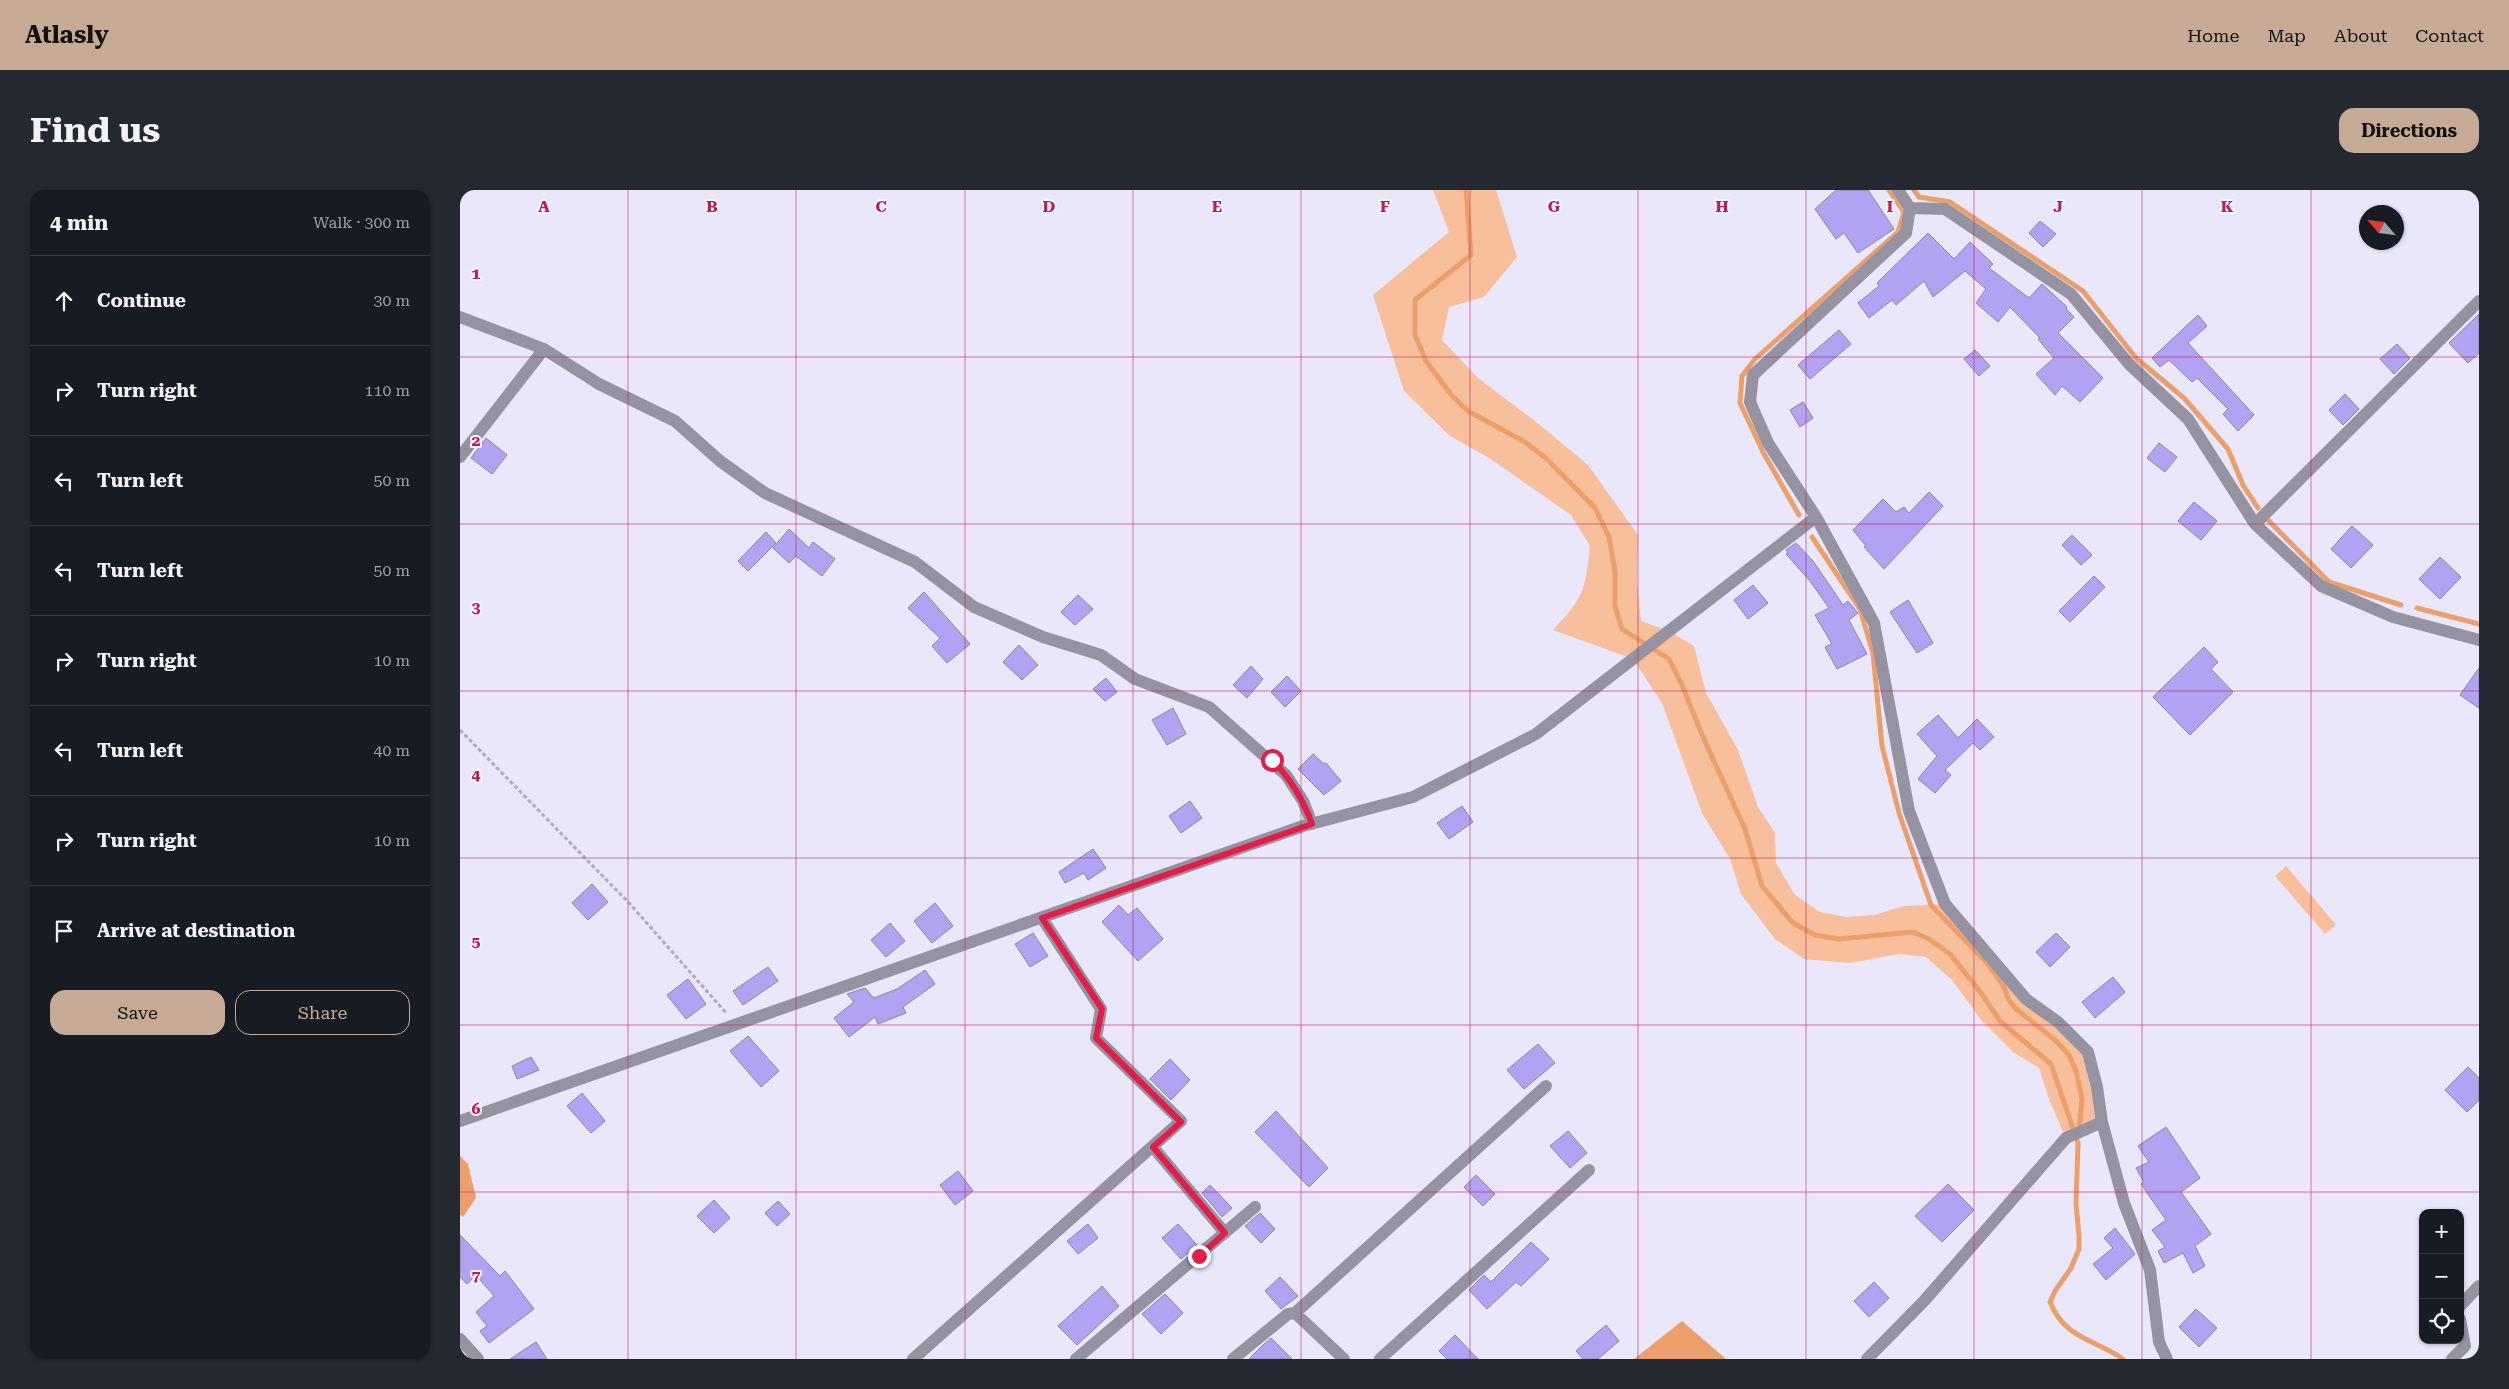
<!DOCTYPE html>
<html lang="en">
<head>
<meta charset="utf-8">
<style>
	body { margin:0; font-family:"Roboto Serif",serif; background:#242831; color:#f1f3f6 }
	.controls { position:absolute; right:15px; bottom:15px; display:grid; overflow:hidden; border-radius:10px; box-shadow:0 1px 4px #0004 }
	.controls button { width:45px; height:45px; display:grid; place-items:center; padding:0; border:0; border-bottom:1px solid #363941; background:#171b24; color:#f1f3f6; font:25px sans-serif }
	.compass { position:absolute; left:1899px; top:15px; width:45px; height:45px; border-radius:50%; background:#171b24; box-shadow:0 1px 4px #0004; rotate:298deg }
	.stop { position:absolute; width:15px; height:15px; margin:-11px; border:4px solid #e11d48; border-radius:50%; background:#fff }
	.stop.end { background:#e11d48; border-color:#fff; box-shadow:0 1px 5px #0008 }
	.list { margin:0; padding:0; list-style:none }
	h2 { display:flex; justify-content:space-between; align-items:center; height:65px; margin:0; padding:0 20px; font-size:21px }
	h2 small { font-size:16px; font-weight:400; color:#9ea1a6 }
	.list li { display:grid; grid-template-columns:32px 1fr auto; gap:15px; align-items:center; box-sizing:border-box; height:90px; padding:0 20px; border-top:1px solid #363941 }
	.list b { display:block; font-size:19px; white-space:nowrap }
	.list em { font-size:16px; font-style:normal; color:#9ea1a6 }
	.actions { display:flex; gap:10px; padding:15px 20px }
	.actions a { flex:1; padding:11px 0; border:1px solid #c7aa96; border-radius:15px; text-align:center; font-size:18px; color:#c7aa96 }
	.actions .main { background:#c7aa96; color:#111 }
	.icon { flex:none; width:28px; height:28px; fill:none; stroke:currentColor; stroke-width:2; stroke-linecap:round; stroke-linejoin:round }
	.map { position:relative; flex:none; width:2019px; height:1169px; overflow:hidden; border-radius:15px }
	header { display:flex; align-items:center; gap:30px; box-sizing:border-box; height:70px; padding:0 25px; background:#c7aa96; color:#111 }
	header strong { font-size:24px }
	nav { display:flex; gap:28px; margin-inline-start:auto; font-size:18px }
	.intro { display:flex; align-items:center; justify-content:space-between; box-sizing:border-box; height:120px; padding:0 30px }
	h1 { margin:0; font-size:35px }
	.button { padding:12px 22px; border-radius:15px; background:#c7aa96; color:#111; font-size:18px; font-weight:700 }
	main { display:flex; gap:30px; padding:0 30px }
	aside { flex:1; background:#171b24; border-radius:15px; box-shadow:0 1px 4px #0004 }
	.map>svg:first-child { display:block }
	.green { fill:#f7bf9c }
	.water { fill:#ed9f6b }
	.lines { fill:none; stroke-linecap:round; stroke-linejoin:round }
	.stream { stroke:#ed9f6b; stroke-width:5 }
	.building { fill:#b2a2f2; stroke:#8b86a5 }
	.path { stroke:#afacbe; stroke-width:3; stroke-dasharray:4 2.5; stroke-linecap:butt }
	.street { stroke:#9593a1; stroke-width:12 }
	.route { stroke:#e11d48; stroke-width:6 }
	.grid { fill:none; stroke:#c2185b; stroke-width:1; stroke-opacity:0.55 }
	.grid-label { font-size:16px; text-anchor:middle; font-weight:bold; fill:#c2185b; stroke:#f7f6fd; stroke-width:4; stroke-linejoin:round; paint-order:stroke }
</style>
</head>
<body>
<header>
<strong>Atlasly</strong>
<nav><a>Home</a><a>Map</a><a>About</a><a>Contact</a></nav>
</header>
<div class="intro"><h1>Find us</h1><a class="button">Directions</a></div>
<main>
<aside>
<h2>4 min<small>Walk · 300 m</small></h2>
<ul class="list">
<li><svg class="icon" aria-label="ahead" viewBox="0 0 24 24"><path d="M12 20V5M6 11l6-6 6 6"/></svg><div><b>Continue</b></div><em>30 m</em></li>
<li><svg class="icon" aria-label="right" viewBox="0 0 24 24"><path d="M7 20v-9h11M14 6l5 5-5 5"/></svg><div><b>Turn right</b></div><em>110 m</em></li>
<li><svg class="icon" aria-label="left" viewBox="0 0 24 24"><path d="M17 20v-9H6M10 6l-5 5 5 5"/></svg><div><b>Turn left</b></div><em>50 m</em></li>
<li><svg class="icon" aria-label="left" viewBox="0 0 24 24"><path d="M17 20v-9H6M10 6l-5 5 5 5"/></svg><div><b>Turn left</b></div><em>50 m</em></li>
<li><svg class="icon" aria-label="right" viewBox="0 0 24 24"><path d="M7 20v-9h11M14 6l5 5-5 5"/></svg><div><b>Turn right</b></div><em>10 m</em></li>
<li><svg class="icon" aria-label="left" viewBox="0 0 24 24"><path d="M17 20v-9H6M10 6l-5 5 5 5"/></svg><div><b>Turn left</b></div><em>40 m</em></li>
<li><svg class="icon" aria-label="right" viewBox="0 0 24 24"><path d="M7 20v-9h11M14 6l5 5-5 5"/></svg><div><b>Turn right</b></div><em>10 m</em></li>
<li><svg class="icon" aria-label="arrive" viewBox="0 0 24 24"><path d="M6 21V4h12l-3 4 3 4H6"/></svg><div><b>Arrive at destination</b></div></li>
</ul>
<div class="actions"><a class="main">Save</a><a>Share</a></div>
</aside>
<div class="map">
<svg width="2019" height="1169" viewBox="0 0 2019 1169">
	<rect width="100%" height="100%" fill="#eae7fb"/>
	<path class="green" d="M973 0H1036L1057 67 1024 107 989 117 982 150 1018 188 1075 231 1128 275 1178 345 1177 393 1181 431 1209 441 1234 456 1246 503 1278 560 1298 617 1315 643 1316 673 1335 705 1360 722 1387 727 1414 725 1445 716 1485 714 1566 809 1628 862 1642 932 1606 948 1590 912 1579 878 1553 862 1522 831 1492 790 1466 767 1439 764 1390 773 1344 769 1315 749 1281 704 1270 669 1242 623 1202 513 1173 469 1093 440C1124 407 1125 401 1130 356L1111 325 1029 268 990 246 944 201 913 105 989 42Z
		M1826 676 1876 735 1865 744 1815 686Z"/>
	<path class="water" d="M0 966 8 974 16 1008 3 1027 0 1025Z
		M1222 1131 1266 1169H1174Z"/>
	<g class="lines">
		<path class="stream" d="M1006 0 1011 65 955 110V145L966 171 992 206 1008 221 1065 252 1087 269 1135 318 1149 347 1155 381V416L1162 439 1209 469 1222 495 1243 547 1285 639 1302 696 1333 733 1355 745 1379 749 1453 742 1469 749 1490 764 1519 800 1540 831 1591 874 1618 953 1616 1014 1619 1046V1059L1611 1078 1595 1101 1590 1112C1605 1149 1634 1149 1663 1169
			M1454 0 1459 7 1490 12 1623 101 1676 168 1724 208 1768 259 1783 295 1798 318
			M1339 325 1304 264 1280 213 1282 186 1295 169 1438 42 1444 22 1429 0
			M1808 330 1869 392 1941 415
			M1352 347 1400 419 1413 463 1422 556 1439 623 1471 715 1527 773 1543 795 1549 810 1555 818 1595 850 1609 865 1616 881 1622 909 1619 940
			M1957 418 2019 434"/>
	</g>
	<path class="building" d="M1376 0H1408L1434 39 1398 63 1384 43 1376 49 1355 19Z
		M1580 31 1596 44 1583 57 1569 43Z
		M1468 43 1494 69 1510 52 1533 74 1529 78 1569 108 1582 94 1607 117 1606 119 1614 127 1598 143 1643 188 1620 212 1602 196 1595 205 1576 184 1594 168 1578 149 1580 148 1550 117 1538 132 1516 113 1526 99 1505 81 1473 107 1464 91 1436 115 1432 110 1409 128 1398 113 1419 96 1417 93Z
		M2019 124V163L2008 173 1989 153Z
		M1738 125 1747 136 1728 153 1794 225 1778 241 1763 224 1768 219 1737 188 1732 192 1709 170 1700 177 1692 168Z
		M1379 140 1391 154 1350 189 1338 175Z
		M1937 154 1950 168 1934 184 1920 169Z
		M1515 160 1530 176 1519 186 1504 169Z
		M1885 204 1899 219 1883 235 1869 220Z
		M1343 212 1353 228 1340 237 1330 220Z
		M26 248 47 265 32 284 11 268Z
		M1699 253 1717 267 1705 282 1687 268Z
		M1469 302 1483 316 1424 379 1404 357 1406 356 1393 340 1423 309 1436 322 1444 317 1449 323Z
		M1734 312 1757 331 1741 350 1718 331Z
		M1892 336 1913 355 1891 378 1871 359Z
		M329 339 349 358 353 352 375 369 362 386 336 366 329 373 313 358Z
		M306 342 316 353 288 381 278 371Z
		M1612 345 1632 365 1621 375 1602 355Z
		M1336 353 1353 371 1383 415 1388 411 1398 423 1389 430 1407 464 1377 479 1365 457 1372 454 1355 425 1369 418 1350 391 1326 364 1328 363 1326 360Z
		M1980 367 2001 387 1980 409 1959 389Z
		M1634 386 1645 397 1610 432 1599 421Z
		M1293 395 1308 413 1288 429 1274 410Z
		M464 402 510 454 487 473 472 456 480 448 448 418Z
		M618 405 633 419 615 435 601 422Z
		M1448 410 1473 453 1457 463 1430 422Z
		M559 455 578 475 562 490 543 472Z
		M1744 457 1758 472 1751 479 1773 502 1730 545 1693 507Z
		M791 476 803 489 787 508 773 495Z
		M2019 478V518L2000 505Z
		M827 486 841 501 825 517 811 502Z
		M646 488 657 502 645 511 633 499Z
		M713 518 726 544 707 555 692 530Z
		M1478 525 1498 548 1517 529 1534 547 1520 560 1513 553 1485 580 1491 585 1475 603 1458 589 1477 566 1457 544Z
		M853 564 864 574 866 573 881 591 864 605 838 579Z
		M730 611 742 628 721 643 709 626Z
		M1002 616 1013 632 989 649 977 633Z
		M633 659 646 678 628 690 624 683 605 693 599 682Z
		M132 694 148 712 128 730 112 713Z
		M475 713 493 736 472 753 454 731Z
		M659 715 668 725 677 718 703 749 678 771 642 732Z
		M430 733 445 751 426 767 411 750Z
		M573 743 588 766 570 777 555 754Z
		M1596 743 1610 757 1590 777 1576 762Z
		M308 777 318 791 283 815 273 801Z
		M465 780 475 794 443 817 446 823 418 834 415 827 389 847 374 828 394 812 387 804 405 798 414 808 437 799Z
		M1653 787 1665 802 1635 828 1622 812Z
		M228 789 246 814 226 829 207 805Z
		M288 846 319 881 301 897 270 861Z
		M1078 854 1095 873 1064 899 1047 880Z
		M71 867 79 880 57 889 52 876Z
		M710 869 730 890 711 910 690 889Z
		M2008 877 2019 888V910L2007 922 1985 900Z
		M122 903 145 931 131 943 107 916Z
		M816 921 868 978 849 997 795 942Z
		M1706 937 1740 988 1721 1002 1751 1044 1735 1056 1745 1076 1733 1083 1723 1063 1704 1073 1698 1061 1705 1057 1692 1040 1706 1030 1681 994 1684 992 1676 978 1689 972 1678 956Z
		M1108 941 1127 963 1110 978 1090 956Z
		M498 981 513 1001 495 1015 480 995Z
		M1016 985 1035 1004 1023 1016 1004 997Z
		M1488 994 1514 1020 1482 1052 1455 1026Z
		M750 995 772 1018 762 1027 742 1003Z
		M254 1010 270 1028 254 1043 237 1026Z
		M318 1011 330 1024 317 1036 305 1023Z
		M800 1023 815 1039 801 1053 785 1036Z
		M628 1034 638 1048 618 1064 607 1051Z
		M718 1034 737 1055 721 1069 702 1048Z
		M1655 1038 1675 1064 1646 1090 1633 1074 1653 1058 1644 1048Z
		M0 1045 40 1086 45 1081 74 1119 29 1153 20 1141 27 1136 16 1122 34 1106 16 1085 7 1094 0 1087Z
		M1071 1052 1089 1069 1061 1096 1056 1092 1027 1119 1009 1100 1024 1085 1031 1092Z
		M820 1087 838 1106 821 1119 805 1101Z
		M1414 1092 1429 1108 1409 1127 1394 1111Z
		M642 1096 659 1116 617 1155 598 1136Z
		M705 1104 723 1123 701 1144 682 1124Z
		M1736 1119 1757 1138 1739 1157 1719 1137Z
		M1146 1135 1159 1151 1138 1169H1123L1116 1161Z
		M995 1145 1018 1169H987L979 1161Z
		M811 1148 832 1169H789L804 1154Z
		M76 1152 87 1169H50Z"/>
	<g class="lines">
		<path class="path" d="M0 540 170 714 267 824"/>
		<path class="street" d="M1438 0 1450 18
			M2019 111 1795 334 1861 396 1933 427 2019 450
			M0 127 84 159 0 267
			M84 159 139 194 215 231 260 271 305 303 455 372 514 417 583 447 641 465 675 489 749 517 826 585 843 611 852 634
			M1356 327 1308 253 1290 212 1293 185 1446 43 1450 18 1485 19 1611 104 1669 174 1728 229 1795 334
			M0 931 843 636 953 607 1076 544 1356 327 1414 433 1449 621 1485 714 1566 809 1598 832 1628 862 1637 897 1642 932 1664 1013 1690 1080 1699 1152 1707 1169
			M693 957 765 1043
			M2000 1116 2019 1096
			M835 1123 1086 896
			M0 1149 18 1169
			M453 1169 721 931 636 848 641 819 582 728
			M616 1169 795 1017
			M773 1169 828 1124 835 1123 884 1169
			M920 1169 1129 980
			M1407 1169 1464 1111 1606 948 1642 932
			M1992 1169 2005 1156 2000 1129"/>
	</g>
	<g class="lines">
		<path class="route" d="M739 1066 765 1043 693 957 721 932 636 848 642 819 582 728 852 634C843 609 831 589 812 570"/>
	</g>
	<path class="grid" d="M168 0V1169M336 0V1169M505 0V1169M673 0V1169M841 0V1169M1010 0V1169M1178 0V1169M1346 0V1169M1514 0V1169M1682 0V1169M1851 0V1169M0 167H2019M0 334H2019M0 501H2019M0 668H2019M0 835H2019M0 1002H2019"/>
	<g class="grid-label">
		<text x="84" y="22">A</text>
		<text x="252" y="22">B</text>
		<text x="421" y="22">C</text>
		<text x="589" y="22">D</text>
		<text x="757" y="22">E</text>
		<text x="925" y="22">F</text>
		<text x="1094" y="22">G</text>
		<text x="1262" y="22">H</text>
		<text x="1430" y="22">I</text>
		<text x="1598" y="22">J</text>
		<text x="1767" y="22">K</text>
		<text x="16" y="89">1</text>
		<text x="16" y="256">2</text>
		<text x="16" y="423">3</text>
		<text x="16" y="590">4</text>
		<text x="16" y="757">5</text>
		<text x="16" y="924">6</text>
		<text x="16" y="1091">7</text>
	</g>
</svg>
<div class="controls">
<button>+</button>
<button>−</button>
<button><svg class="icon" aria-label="locate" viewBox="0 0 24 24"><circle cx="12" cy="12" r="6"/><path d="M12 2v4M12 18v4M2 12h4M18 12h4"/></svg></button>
</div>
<svg class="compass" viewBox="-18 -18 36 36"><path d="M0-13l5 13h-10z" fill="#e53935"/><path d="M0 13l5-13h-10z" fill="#9ea1a6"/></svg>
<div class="stop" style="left:812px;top:570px"></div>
<div class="stop end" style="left:739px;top:1066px"></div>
</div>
</main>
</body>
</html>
